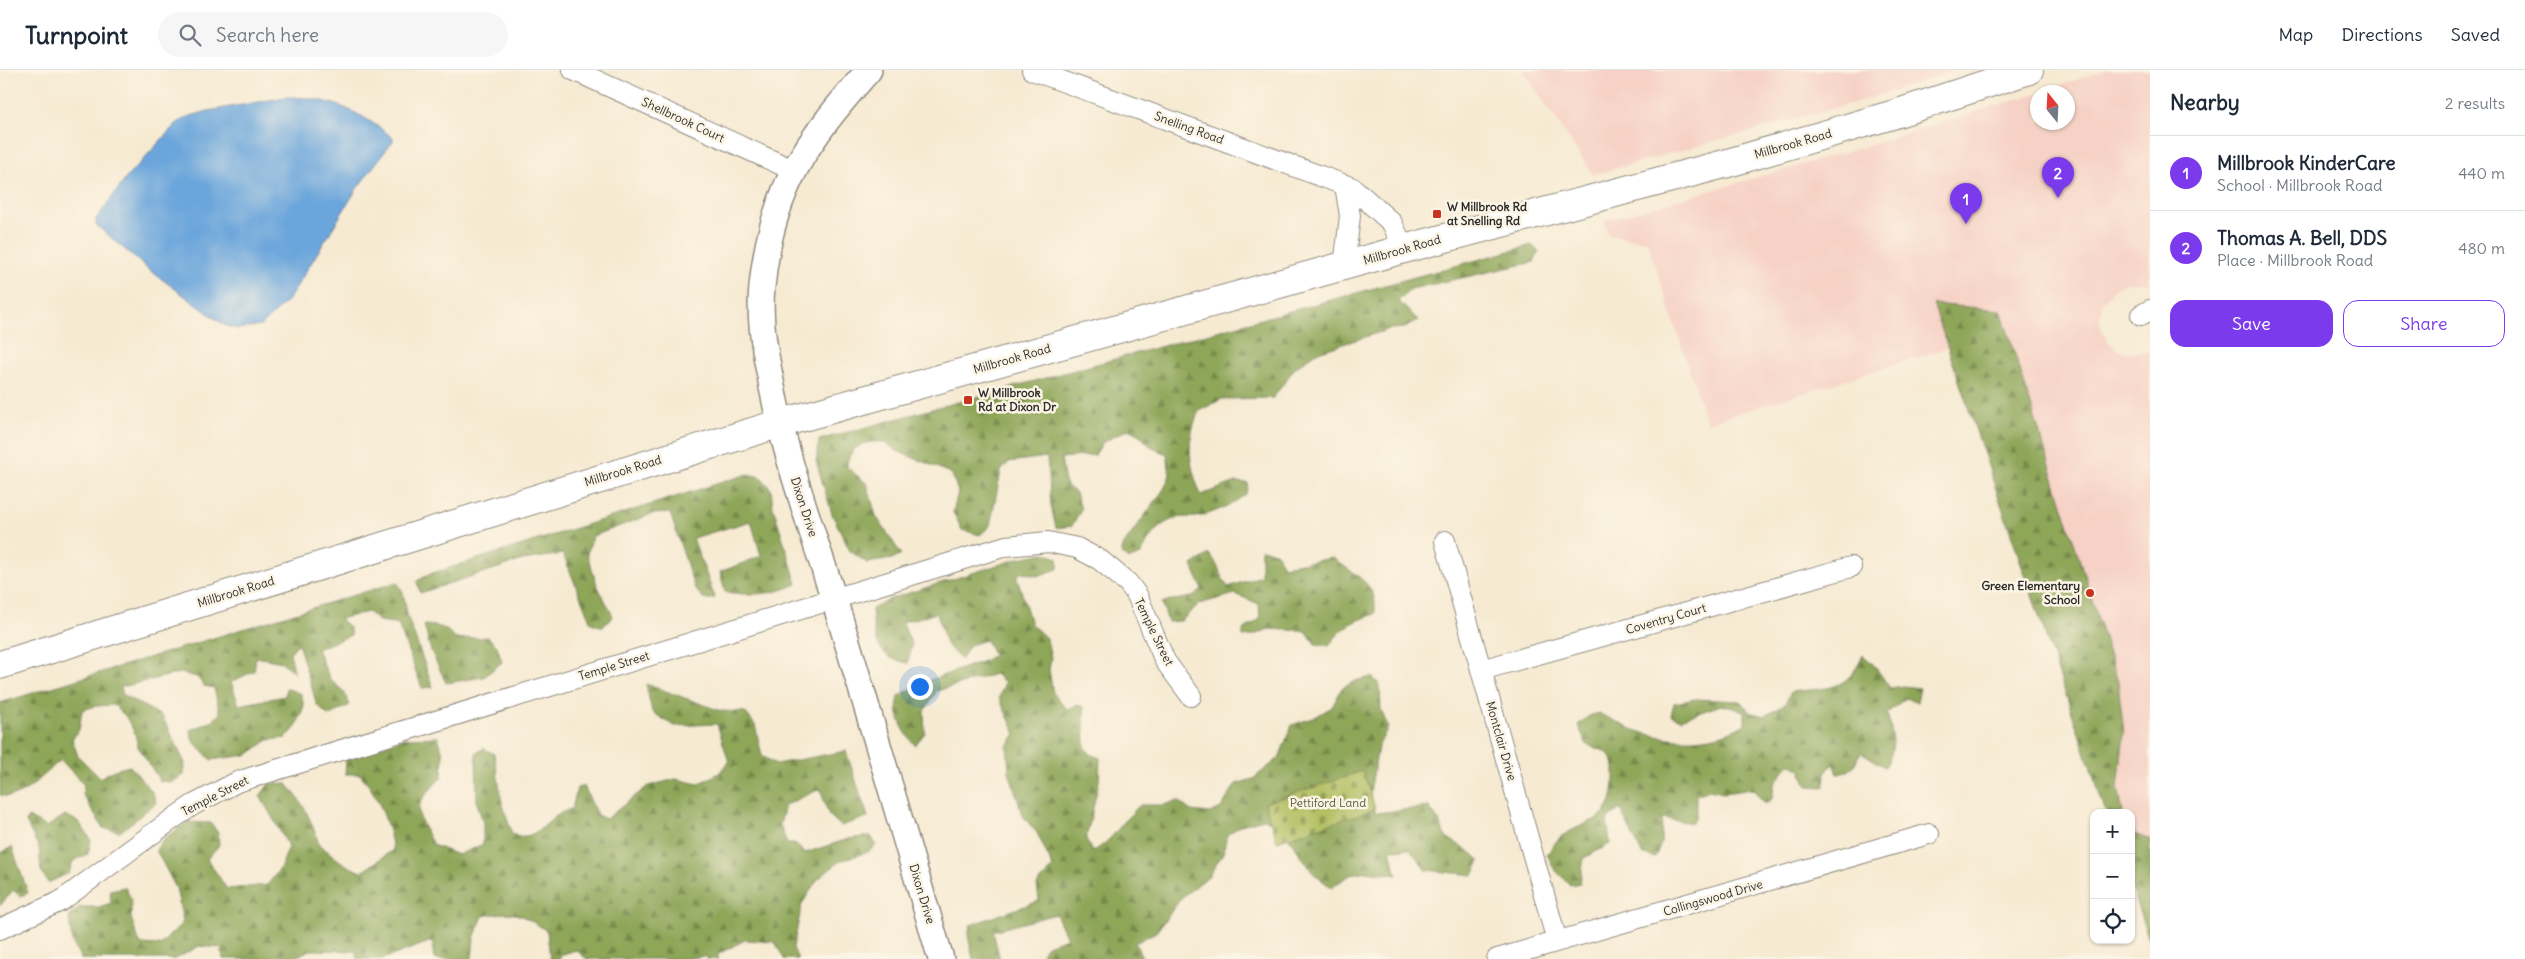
<!DOCTYPE html>
<html lang="en">
<head>
<meta charset="utf-8">
<style>
	body { margin:0; font-family:Delius,sans-serif; background:#f6f6f7; color:#1f2937 }
	.controls { position:absolute; right:15px; bottom:15px; display:grid; overflow:hidden; border-radius:10px; box-shadow:0 1px 4px #0004 }
	.controls button { width:45px; height:45px; display:grid; place-items:center; padding:0; border:0; border-bottom:1px solid #e0e1e3; background:#fff; color:#1f2937; font:25px sans-serif }
	.compass { position:absolute; left:2030px; top:15px; width:45px; height:45px; border-radius:50%; background:#fff; box-shadow:0 1px 4px #0004; rotate:342deg }
	.you { position:absolute; left:919px; top:616px; width:18px; height:18px; margin:-12px; border:4px solid #fff; border-radius:50%; background:#1a73e8; box-shadow:0 0 0 8px #1a73e833 }
	.badge { display:grid; place-items:center; width:32px; height:32px; border-radius:50%; background:#7c3aed; color:#fff; font-size:16px; font-weight:700 }
	.pin { position:absolute; translate:-50% -41px; filter:drop-shadow(0 1px 2px #0008) }
	.pin::after { content:''; position:absolute; top:26px; width:18px; height:15px; background:inherit; clip-path:polygon(0 0,100% 0,50% 100%) }
	.list { margin:0; padding:0; list-style:none }
	h2 { display:flex; justify-content:space-between; align-items:center; height:65px; margin:0; padding:0 20px; font-size:21px }
	h2 small { font-size:16px; font-weight:400; color:#747a83 }
	.list li { display:grid; grid-template-columns:32px 1fr auto; gap:15px; align-items:center; box-sizing:border-box; height:75px; padding:0 20px; border-top:1px solid #e0e1e3 }
	.list b { display:block; font-size:19px; white-space:nowrap }
	.list p { margin:0; font-size:16px; white-space:nowrap; color:#747a83 }
	.list em { font-size:16px; font-style:normal; color:#747a83 }
	.actions { display:flex; gap:10px; padding:15px 20px }
	.actions a { flex:1; padding:11px 0; border:1px solid #7c3aed; border-radius:15px; text-align:center; font-size:18px; color:#7c3aed }
	.actions .main { background:#7c3aed; color:#fff }
	.icon { flex:none; width:28px; height:28px; fill:none; stroke:currentColor; stroke-width:2; stroke-linecap:round; stroke-linejoin:round }
	.map { position:relative; flex:none; width:2150px; height:889px; overflow:hidden }
	header { display:flex; align-items:center; gap:30px; box-sizing:border-box; height:70px; padding:0 25px; background:#fff; border-bottom:1px solid #e0e1e3 }
	header strong { font-size:24px }
	nav { display:flex; gap:28px; margin-inline-start:auto; font-size:18px }
	.search { width:350px; height:45px; background:#f6f6f7; display:flex; align-items:center; gap:12px; box-sizing:border-box; padding:0 18px; border-radius:28px; color:#747a83; font-size:19px }
	main { display:flex }
	aside { flex:1; background:#fff }
	.map>svg:first-child { display:block }
	.built { fill:#f6d1c5 }
	.forest { fill:url(#forest-firs); stroke:#5c6842 }
	.cemetery { fill:url(#cemetery-stones); stroke:#6f7647 }
	.water { fill:#6ba5db; stroke:#4b6883 }
	.lines { fill:none; stroke-linecap:round; stroke-linejoin:round }
	.minor-casing { stroke:#908a7e; stroke-width:22 }
	.tertiary-casing { stroke:#908a7e; stroke-width:28 }
	.primary-casing { stroke:#908a7e; stroke-width:30 }
	.minor { stroke:#fff; stroke-width:20 }
	.tertiary { stroke:#fff; stroke-width:25 }
	.primary { stroke:#fff; stroke-width:28 }
	.poi-dot { fill:#c8321e; stroke:#fcf5e5; stroke-width:2 }
	.labels { text-anchor:middle; stroke-width:5; stroke-linejoin:round; paint-order:stroke }
	.street-label { font-size:12px; fill:#2b2b2b; stroke:#fcf5e5 }
	.poi-label { font-size:12px; font-weight:bold; fill:#2b2b2b; stroke:#fcf5e5; text-anchor:start }
	.park-label { font-size:12px; fill:#54583c; stroke:#fcf5e5 }
</style>
</head>
<body>
<header>
<strong>Turnpoint</strong>
<div class="search"><svg class="icon" aria-label="search" viewBox="0 0 24 24"><circle cx="10" cy="10" r="6"/><path d="M15 15l6 6"/></svg>Search here</div>
<nav><a>Map</a><a>Directions</a><a>Saved</a></nav>
</header>
<main>
<div class="map">
<svg width="2150" height="889" viewBox="0 0 2150 889">
	<defs>
		<pattern id="forest-firs" width="22" height="20" patternUnits="userSpaceOnUse" patternTransform="scale(1.25)"><rect width="22" height="20" fill="#8ea659"/><path d="M5 1l3.5 6h-7zM16 11l3.5 6h-7z" fill="#74874a"/></pattern>
		<pattern id="cemetery-stones" width="16" height="16" patternUnits="userSpaceOnUse" patternTransform="scale(1.25)"><rect width="16" height="16" fill="#b3c063"/><path d="M2 7V4a2 2 0 0 1 4 0v3zM10 15v-3a2 2 0 0 1 4 0v3z" fill="#929c52"/></pattern>
	</defs>
	<rect width="100%" height="100%" fill="#fcf5e5"/>
	<filter id="ink" filterUnits="userSpaceOnUse"><feTurbulence type="fractalNoise" baseFrequency=".02" numOctaves="2"/><feDisplacementMap in="SourceGraphic" scale="10" xChannelSelector="R" yChannelSelector="G"/><feConvolveMatrix kernelMatrix="1 2 1 2 8 2 1 2 1" color-interpolation-filters="sRGB"/></filter>
	<filter id="wash" filterUnits="userSpaceOnUse"><feTurbulence type="fractalNoise" baseFrequency=".0096" numOctaves="4" result="noise"/><feDisplacementMap in="SourceGraphic" scale="20" xChannelSelector="R" yChannelSelector="G"/><feGaussianBlur stdDeviation="1.12" result="paint"/><feColorMatrix in="noise" values="0 0 0 0 0 0 0 0 0 0 0 0 0 0 0 0 0 1.4 0 .05"/><feComposite in="paint" operator="in"/></filter>
	<g filter="url(#wash)">
		<rect width="100%" height="100%" fill="#f6ead2"/>
		<path class="built" d="M1523 0H1956L1867 29 1593 105Z
			M2106 0H2150V215L2144 212 2125 213 2115 217 2102 234 2100 248 2101 259 2108 272 2119 280 2130 283 2150 281V873L2131 818V743H2106L1947 278 1707 353 1647 171 1608 165 1604 151 1874 74 2037 23 2038 52H2068V22H2039Z"/>
		<path class="forest" d="M1532 175 1539 182 1534 192 1411 219 1398 231 1418 250 1405 258 1390 259 1315 283 1294 299 1273 328 1222 329 1199 341C1185 372 1189 395 1201 425L1236 412 1248 413 1246 424C1232 435 1214 443 1197 447 1191 448 1184 446 1177 448 1158 453 1148 468 1141 485L1130 489 1121 484 1124 474 1164 419 1170 405 1167 384 1152 378 1138 364 1128 359 1102 373 1095 385 1061 388 1065 414 1076 423 1081 439 1072 456 1056 458 1051 436 1047 387 1009 392 1001 401 990 456 980 465 962 460 953 442 958 422 952 404C935 396 916 389 899 382 893 379 888 373 882 372 864 370 847 379 847 397L867 414 876 446 901 484 892 489 867 493 850 481 832 444 816 391 819 370Z
			M1933 234 2001 240 2118 612 2124 663 2118 718 2123 743H2106Z
			M748 404 761 407 771 419 773 437 797 514C774 525 751 526 725 522L720 502 761 486 751 451 693 468 715 528 705 530 695 519 670 443 652 444 593 466 587 484 597 515 613 546 603 557 591 553 563 484 523 490 420 523 417 511 430 504Z
			M1261 479 1276 482 1283 496 1333 488C1355 506 1378 512 1375 544 1353 552 1342 556 1329 576L1315 574 1306 561 1269 559 1251 566 1243 567V560L1260 549 1259 534 1235 524 1199 534 1181 551 1168 552 1162 533C1174 527 1192 532 1202 519L1192 495 1209 484C1219 493 1219 506 1228 517L1261 506Z
			M1044 483 1058 488V499L1037 506 1022 502 1017 507 1031 554 1047 569 1051 588 1049 600 1053 623 1067 639 1078 635 1084 637 1085 678 1092 685 1100 688 1099 711 1086 769 1092 782C1112 772 1123 750 1140 735H1163L1178 731 1191 741 1210 743 1221 738 1236 714 1253 709 1279 688 1292 655 1315 647 1332 637 1342 618 1358 610 1372 607 1380 615 1381 640 1388 657 1378 677 1369 728 1376 743 1429 737 1439 751 1445 766 1473 784 1480 791 1473 805 1426 800 1410 779 1390 780 1397 805C1365 801 1358 796 1332 818L1314 804 1281 757 1264 749 1241 755 1227 765 1223 783 1209 806 1182 827 1156 862 1135 873 1143 889H1039L1047 875 1067 868 1056 844 993 861 1000 889H973L968 866 970 855 1039 831 1037 815 1053 797 1037 763 1023 746 1009 702 1007 676 1016 664 999 628 1005 612 995 604 937 621 924 641 925 663 915 675C904 663 893 644 899 626L921 613 984 591 994 585 986 570 970 575 961 590 946 574 937 543 902 552 912 575 908 593C875 588 874 567 872 539L890 529 1020 488Z
			M397 512 403 522 408 548 433 617 422 618 398 554 379 551 368 542 340 549 349 557 351 565 317 579 330 609 344 622 350 635 328 646 317 635 298 573 290 583 295 604 282 592 256 587 254 601 231 612 239 635 285 626 286 618 301 624 304 636 296 657 286 668 268 670 247 685 211 690 193 671 190 660 212 651 220 644 214 618 204 616 197 607 180 603 121 617 123 625 162 646 185 693 184 705 172 712 160 711 138 677 135 663 126 647 114 635 96 636 82 640 79 660 72 669 78 686 100 708 114 700 130 696 153 723 156 733 120 762 103 758 83 725 84 715 61 690C45 702 22 733 0 725V633Z
			M424 555C439 556 446 556 455 569L488 567 497 576 502 592 484 607 446 613 431 581Z
			M1863 585 1874 595 1890 618 1903 616 1920 618 1917 633 1906 628 1887 643C1893 665 1897 677 1885 697L1861 682C1855 694 1852 703 1838 704L1834 694 1825 702 1824 717 1807 716 1801 700 1789 693 1774 715 1772 729 1765 734 1753 719 1723 723 1710 720 1696 725V746L1692 753 1662 748 1661 773 1655 788 1642 784 1620 739 1607 750 1610 774 1584 788 1580 813 1570 815 1555 800 1547 784C1552 778 1556 770 1562 766 1595 745 1614 754 1614 705 1615 682 1606 681 1587 675L1578 655C1584 650 1589 644 1597 644 1603 644 1622 655 1629 658 1665 672 1711 675 1745 654V641L1721 635 1681 649 1671 645 1674 633 1695 629 1740 631 1752 643 1765 646 1785 634 1791 622C1829 617 1846 623 1863 585Z
			M646 614 721 641 745 642 755 655 762 686 776 694 846 681 868 747 841 756 829 745 820 719 785 735 780 755 787 774H795L805 783 848 769 871 766 876 775 868 782 840 791 817 810 802 834 793 878 798 889H784L775 872 745 870 718 884V889H707L706 886 683 889H587L576 880 560 885V889H550L547 861C520 843 515 840 483 846L474 868 472 889H434L432 871 383 889H357L356 881 310 880 291 889H223L221 878 199 876 176 889H81L72 872 69 847 80 837H98L111 833 110 820 125 817 131 829V848L140 874 160 875 183 852 176 818 156 780 163 769 188 752 211 753 218 763 219 775 207 789 227 819 267 815 280 799 289 777 260 726 269 714 286 713C303 732 312 750 319 775 337 787 341 795 362 802L393 780C388 751 379 727 360 704H345L346 689 404 668 438 667 443 684 442 707C412 738 414 738 433 775L458 785 483 774V753L477 733 476 683 484 678 494 684 502 732 512 764C538 775 550 742 572 739L577 718 584 716 597 745 606 749 648 716 676 709 698 714 719 703 729 692 717 654 674 656 652 642Z
			M65 745 79 752 91 770 88 784 73 791 69 803 48 813 41 801 39 778 26 752 28 747 47 757Z
			M2131 757 2136 764 2150 770V873L2131 818Z
			M12 777 28 823 20 826 13 820 0 836V783Z"/>
		<path class="cemetery" d="M1363 701 1375 739 1277 771 1265 733Z"/>
		<path class="water" d="M286 27C329 27 360 41 393 68V71L358 117 289 229 261 256 237 259 224 255 148 199 96 155V149L127 107 176 54 187 47 208 41Z"/>
	</g>
	<g filter="url(#ink)">
		<g class="lines">
			<defs>
				<path id="minor" d="M573 0 793 100
					M1032 0 1353 118 1392 153 1404 179
					M1344 197 1350 146 1345 115
					M2141 245 2150 240
					M1445 471 1557 871
					M1481 600 1851 497
					M0 859 61 831 174 748 193 735 237 712 1006 476 1048 472 1077 478 1100 490 1128 513 1137 525 1165 591 1191 626
					M1497 889 1929 764"/>
				<path id="tertiary" d="M869 0C806 72 771 119 762 217 759 247 764 277 770 306 784 386 813 462 837 539 873 655 906 772 941 889"/>
				<path id="primary" d="M0 595 778 354 1404 179 1728 93 1895 44 2029 0"/>
			</defs>
			<use href="#minor" class="minor-casing"/>
			<use href="#tertiary" class="tertiary-casing"/>
			<use href="#primary" class="primary-casing"/>
			<use href="#minor" class="minor"/>
			<use href="#tertiary" class="tertiary"/>
			<use href="#primary" class="primary"/>
		</g>
	</g>
	<g class="poi-dot">
		<rect x="1432" y="139" width="10" height="10" rx="2.5"/>
		<rect x="963" y="325" width="10" height="10" rx="2.5"/>
		<circle cx="2090" cy="523" r="5"/>
	</g>
	<g class="labels">
		<g class="street-label">
			<text transform="translate(683 50) rotate(25)" y="4">Shellbrook Court</text>
			<text transform="translate(1189 58) rotate(20)" y="4">Snelling Road</text>
			<text transform="translate(1793 74) rotate(-16)" y="4">Millbrook Road</text>
			<text transform="translate(1402 180) rotate(-16)" y="4">Millbrook Road</text>
			<text transform="translate(1012 289) rotate(-16)" y="4">Millbrook Road</text>
			<text transform="translate(623 401) rotate(-17)" y="4">Millbrook Road</text>
			<text transform="translate(804 437) rotate(72)" y="4">Dixon Drive</text>
			<text transform="translate(236 522) rotate(-17)" y="4">Millbrook Road</text>
			<text transform="translate(1666 549) rotate(-16)" y="4">Coventry Court</text>
			<text transform="translate(1154 562) rotate(64)" y="4">Temple Street</text>
			<text transform="translate(614 596) rotate(-17)" y="4">Temple Street</text>
			<text transform="translate(1501 671) rotate(74)" y="4">Montclair Drive</text>
			<text transform="translate(215 726) rotate(-27)" y="4">Temple Street</text>
			<text transform="translate(922 824) rotate(73)" y="4">Dixon Drive</text>
			<text transform="translate(1713 828) rotate(-16)" y="4">Collingswood Drive</text>
		</g>
		<g class="poi-label">
			<text x="1447" y="141">W Millbrook Rd<tspan x="1447" dy="14">at Snelling Rd</tspan></text>
			<text x="978" y="327">W Millbrook<tspan x="978" dy="14">Rd at Dixon Dr</tspan></text>
			<text x="2080" y="520" text-anchor="end">Green Elementary<tspan x="2080" dy="14">School</tspan></text>
		</g>
		<g class="park-label">
			<text x="1328" y="737">Pettiford Land</text>
		</g>
	</g>
</svg>
<div class="controls">
<button>+</button>
<button>−</button>
<button><svg class="icon" aria-label="locate" viewBox="0 0 24 24"><circle cx="12" cy="12" r="6"/><path d="M12 2v4M12 18v4M2 12h4M18 12h4"/></svg></button>
</div>
<svg class="compass" viewBox="-18 -18 36 36"><path d="M0-13l5 13h-10z" fill="#e53935"/><path d="M0 13l5-13h-10z" fill="#747a83"/></svg>
<div class="you"></div>
<div class="pin badge" style="left:1966px;top:154px">1</div>
<div class="pin badge" style="left:2058px;top:128px">2</div>
</div>
<aside>
<h2>Nearby<small>2 results</small></h2>
<ul class="list">
<li><span class="badge">1</span><div><b>Millbrook KinderCare</b><p>School · Millbrook Road</p></div><em>440 m</em></li>
<li><span class="badge">2</span><div><b>Thomas A. Bell, DDS</b><p>Place · Millbrook Road</p></div><em>480 m</em></li>
</ul>
<div class="actions"><a class="main">Save</a><a>Share</a></div>
</aside>
</main>
</body>
</html>
